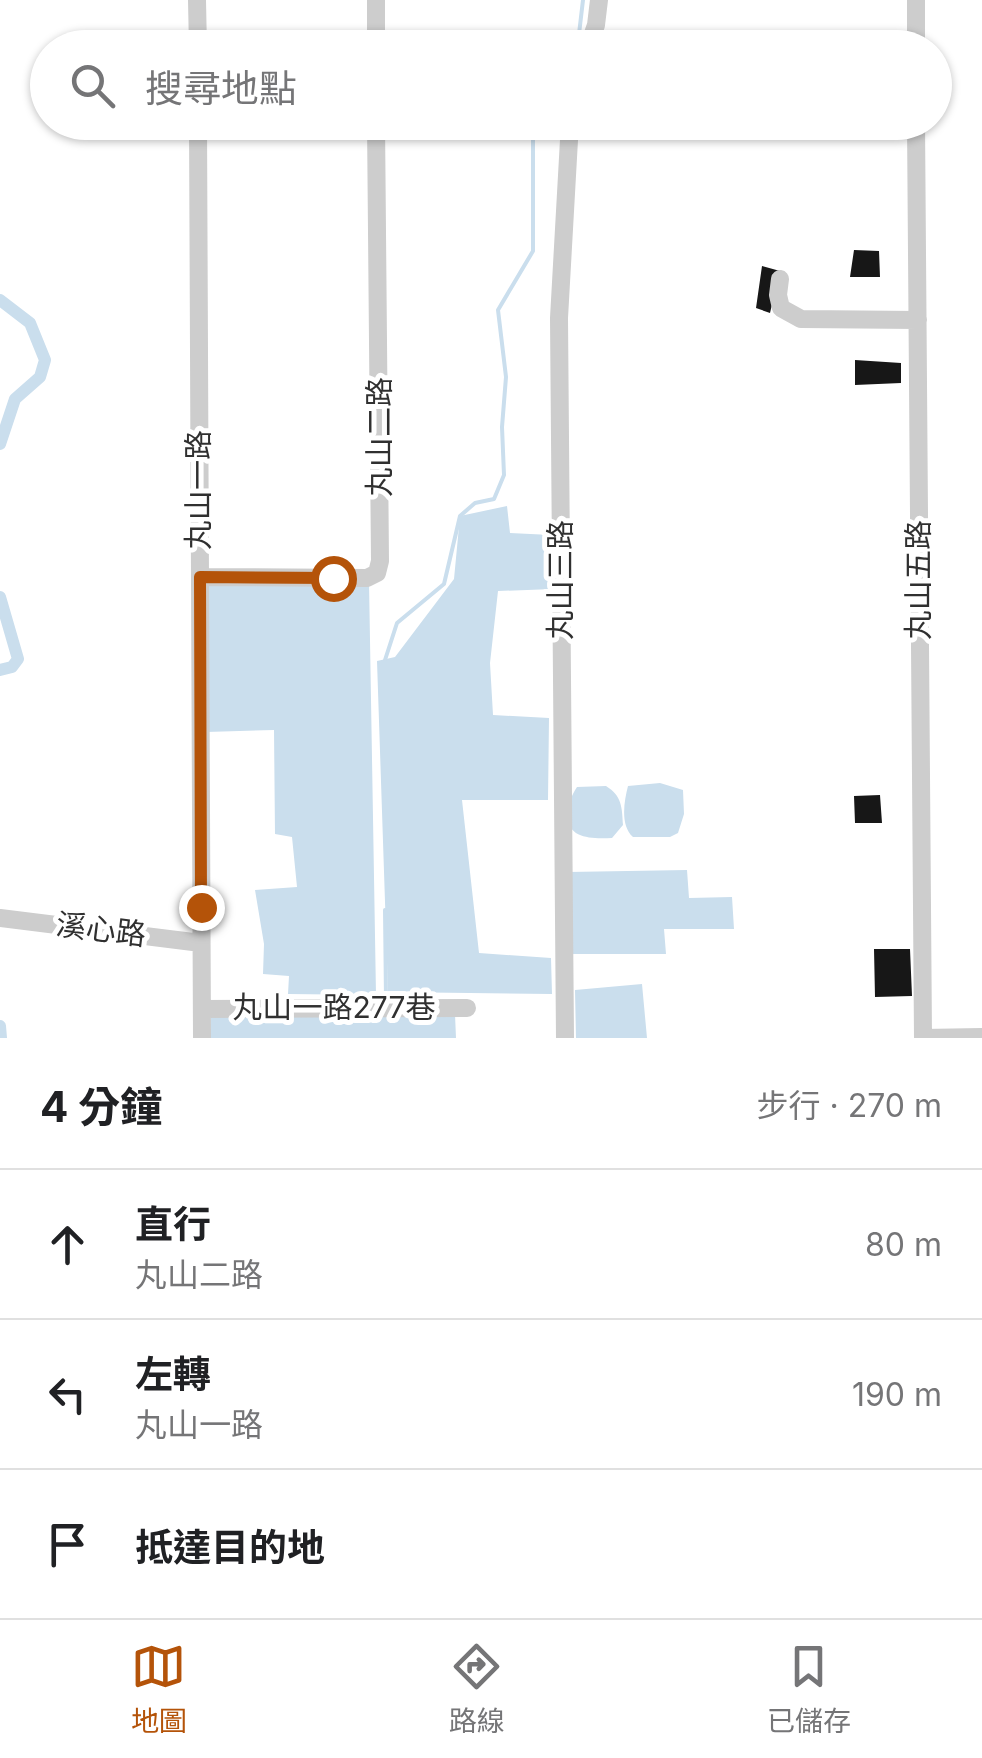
<!DOCTYPE html>
<html lang="zh-TW">
<head>
<meta charset="utf-8">
<style>
	body { margin:0; font-family:Inter,"Noto Sans TC",sans-serif; background:#f2f2f2; color:#202124 }
	.stop { position:absolute; width:30px; height:30px; margin:-22px; border:8px solid #b45309; border-radius:50%; background:#fff }
	.stop.end { background:#b45309; border-color:#fff; box-shadow:0 2px 10px #0008 }
	.list { margin:0; padding:0; list-style:none }
	h2 { display:flex; justify-content:space-between; align-items:center; height:130px; margin:0; padding:0 40px; font-size:42px }
	h2 small { font-size:32px; font-weight:400; color:#757577 }
	.list li { display:grid; grid-template-columns:65px 1fr auto; gap:30px; align-items:center; box-sizing:border-box; height:150px; padding:0 40px; border-top:2px solid #e0e0e0 }
	.list b { display:block; font-size:38px; white-space:nowrap }
	.list p { margin:0; font-size:32px; white-space:nowrap; color:#757577 }
	.list em { font-size:32px; font-style:normal; color:#757577 }
	.icon { flex:none; width:55px; height:55px; fill:none; stroke:currentColor; stroke-width:2; stroke-linecap:round; stroke-linejoin:round }
	.map { position:relative; flex:none; width:982px; height:1038px; overflow:hidden }
	.search { position:absolute; background:#fff; box-shadow:0 2px 8px #0004; left:30px; right:30px; top:30px; height:110px; display:flex; align-items:center; gap:25px; box-sizing:border-box; padding:0 35px; border-radius:55px; color:#757577; font-size:38px }
	.sheet { height:580px; background:#fff }
	nav { display:flex; justify-content:space-around; align-items:center; box-sizing:border-box; height:140px; border-top:2px solid #e0e0e0; background:#fff; font-size:28px; color:#757577 }
	nav a { display:grid; justify-items:center; gap:5px }
	nav .on { color:#b45309 }
	.map>svg:first-child { display:block }
	.water { fill:#cadeed }
	.lines { fill:none; stroke-linecap:round; stroke-linejoin:round }
	.stream { stroke:#cadeed; stroke-width:4 }
	.canal { stroke:#cadeed; stroke-width:12 }
	.building { fill:#171717 }
	.minor { stroke:#cdcdcd; stroke-width:18 }
	.route { stroke:#b45309; stroke-width:12 }
	.labels { text-anchor:middle; stroke-width:10; stroke-linejoin:round; paint-order:stroke }
	.street-label { font-size:30px; fill:#303030; stroke:#fff }
</style>
</head>
<body>
<div class="map">
<svg width="982" height="1038" viewBox="0 0 982 1038">
	<rect width="100%" height="100%" fill="#fff"/>
	<path class="water" d="M507 506 510 533 551 535 553 589 498 591 490 663 493 715 549 718 548 800H462L479 953 551 958 552 994 388 992 377 661 395 657 454 579 460 516Z
		M369 581 376 995 288 994 289 976 263 974 264 944 255 890 297 887 292 837 275 834 274 730 206 732 204 583Z
		M660 783 683 790 684 814 678 833 670 837H633C620 825 624 802 628 786Z
		M606 786C622 796 622 807 623 825L612 838C591 839 565 839 568 812 570 801 571 796 577 787Z
		M687 870 689 898 732 897 734 929H664L666 954H571L568 872Z
		M642 984 647 1038H576L575 990Z
		M455 1014 456 1038H210L211 1015Z"/>
	<g class="lines">
		<path class="stream" d="M572 48 579 34 583 0
			M385 660 397 623 444 584 460 516 475 503 494 499 504 475 502 427 506 377 498 310 533 251V122
			M385 910 386 1000"/>
		<path class="canal" d="M0 300 30 323 45 360 40 377 15 399 0 444
			M0 597 18 659 12 667 0 670
			M0 1026 1 1038"/>
	</g>
	<path class="building" d="M825 30H839L841 48H826Z
		M849 30 878 31V48H851Z
		M854 250 879 251 880 277H850Z
		M762 266 780 271 770 313 756 308Z
		M855 360 901 363V383L855 385Z
		M880 795 882 823H855L854 796Z
		M874 949H910L912 996 875 997Z"/>
	<g class="lines">
		<path class="minor" d="M197 0 198 48
			M376 0V48
			M916 0V48
			M588 48 596 25 599 0
			M198 122 202 1038
			M916 122 923 1038
			M780 279 778 295 781 308 801 319 918 320
			M200 577 367 578 377 573 380 561 376 122
			M0 918 201 943
			M202 1009 467 1008
			M565 1038 559 318 570 122
			M923 1038 982 1037"/>
	</g>
	<g class="lines">
		<path class="route" d="M201 907 200 577 333 578"/>
	</g>
	<g class="labels">
		<g class="street-label">
			<text transform="translate(380 437) rotate(-90)" y="10">丸山二路</text>
			<text transform="translate(199 490) rotate(-90)" y="10">丸山一路</text>
			<text transform="translate(561 580) rotate(-90)" y="10">丸山三路</text>
			<text transform="translate(919 580) rotate(-90)" y="10">丸山五路</text>
			<text transform="translate(101 930) rotate(7)" y="10">溪心路</text>
			<text x="334" y="1018">丸山一路277巷</text>
		</g>
	</g>
</svg>
<div class="stop" style="left:333px;top:578px"></div>
<div class="stop end" style="left:201px;top:907px"></div>
<div class="search"><svg class="icon" aria-label="search" viewBox="0 0 24 24"><circle cx="10" cy="10" r="6"/><path d="M15 15l6 6"/></svg>搜尋地點</div>
</div>
<section class="sheet">
<h2>4 分鐘<small>步行 · 270 m</small></h2>
<ul class="list">
<li><svg class="icon" aria-label="ahead" viewBox="0 0 24 24"><path d="M12 20V5M6 11l6-6 6 6"/></svg><div><b>直行</b><p>丸山二路</p></div><em>80 m</em></li>
<li><svg class="icon" aria-label="left" viewBox="0 0 24 24"><path d="M17 20v-9H6M10 6l-5 5 5 5"/></svg><div><b>左轉</b><p>丸山一路</p></div><em>190 m</em></li>
<li><svg class="icon" aria-label="arrive" viewBox="0 0 24 24"><path d="M6 21V4h12l-3 4 3 4H6"/></svg><div><b>抵達目的地</b></div></li>
</ul>
</section>
<nav>
<a class="on"><svg class="icon" aria-label="map" viewBox="0 0 24 24"><path d="M3 6l6-2 6 2 6-2v14l-6 2-6-2-6 2zM9 4v14M15 6v14"/></svg>地圖</a>
<a><svg class="icon" aria-label="directions" viewBox="0 0 24 24"><path d="M12 3l9 9-9 9-9-9zM9 14v-3h6M13 9l2 2-2 2"/></svg>路線</a>
<a><svg class="icon" aria-label="saved" viewBox="0 0 24 24"><path d="M7 4h10v16l-5-4-5 4z"/></svg>已儲存</a>
</nav>
</body>
</html>
